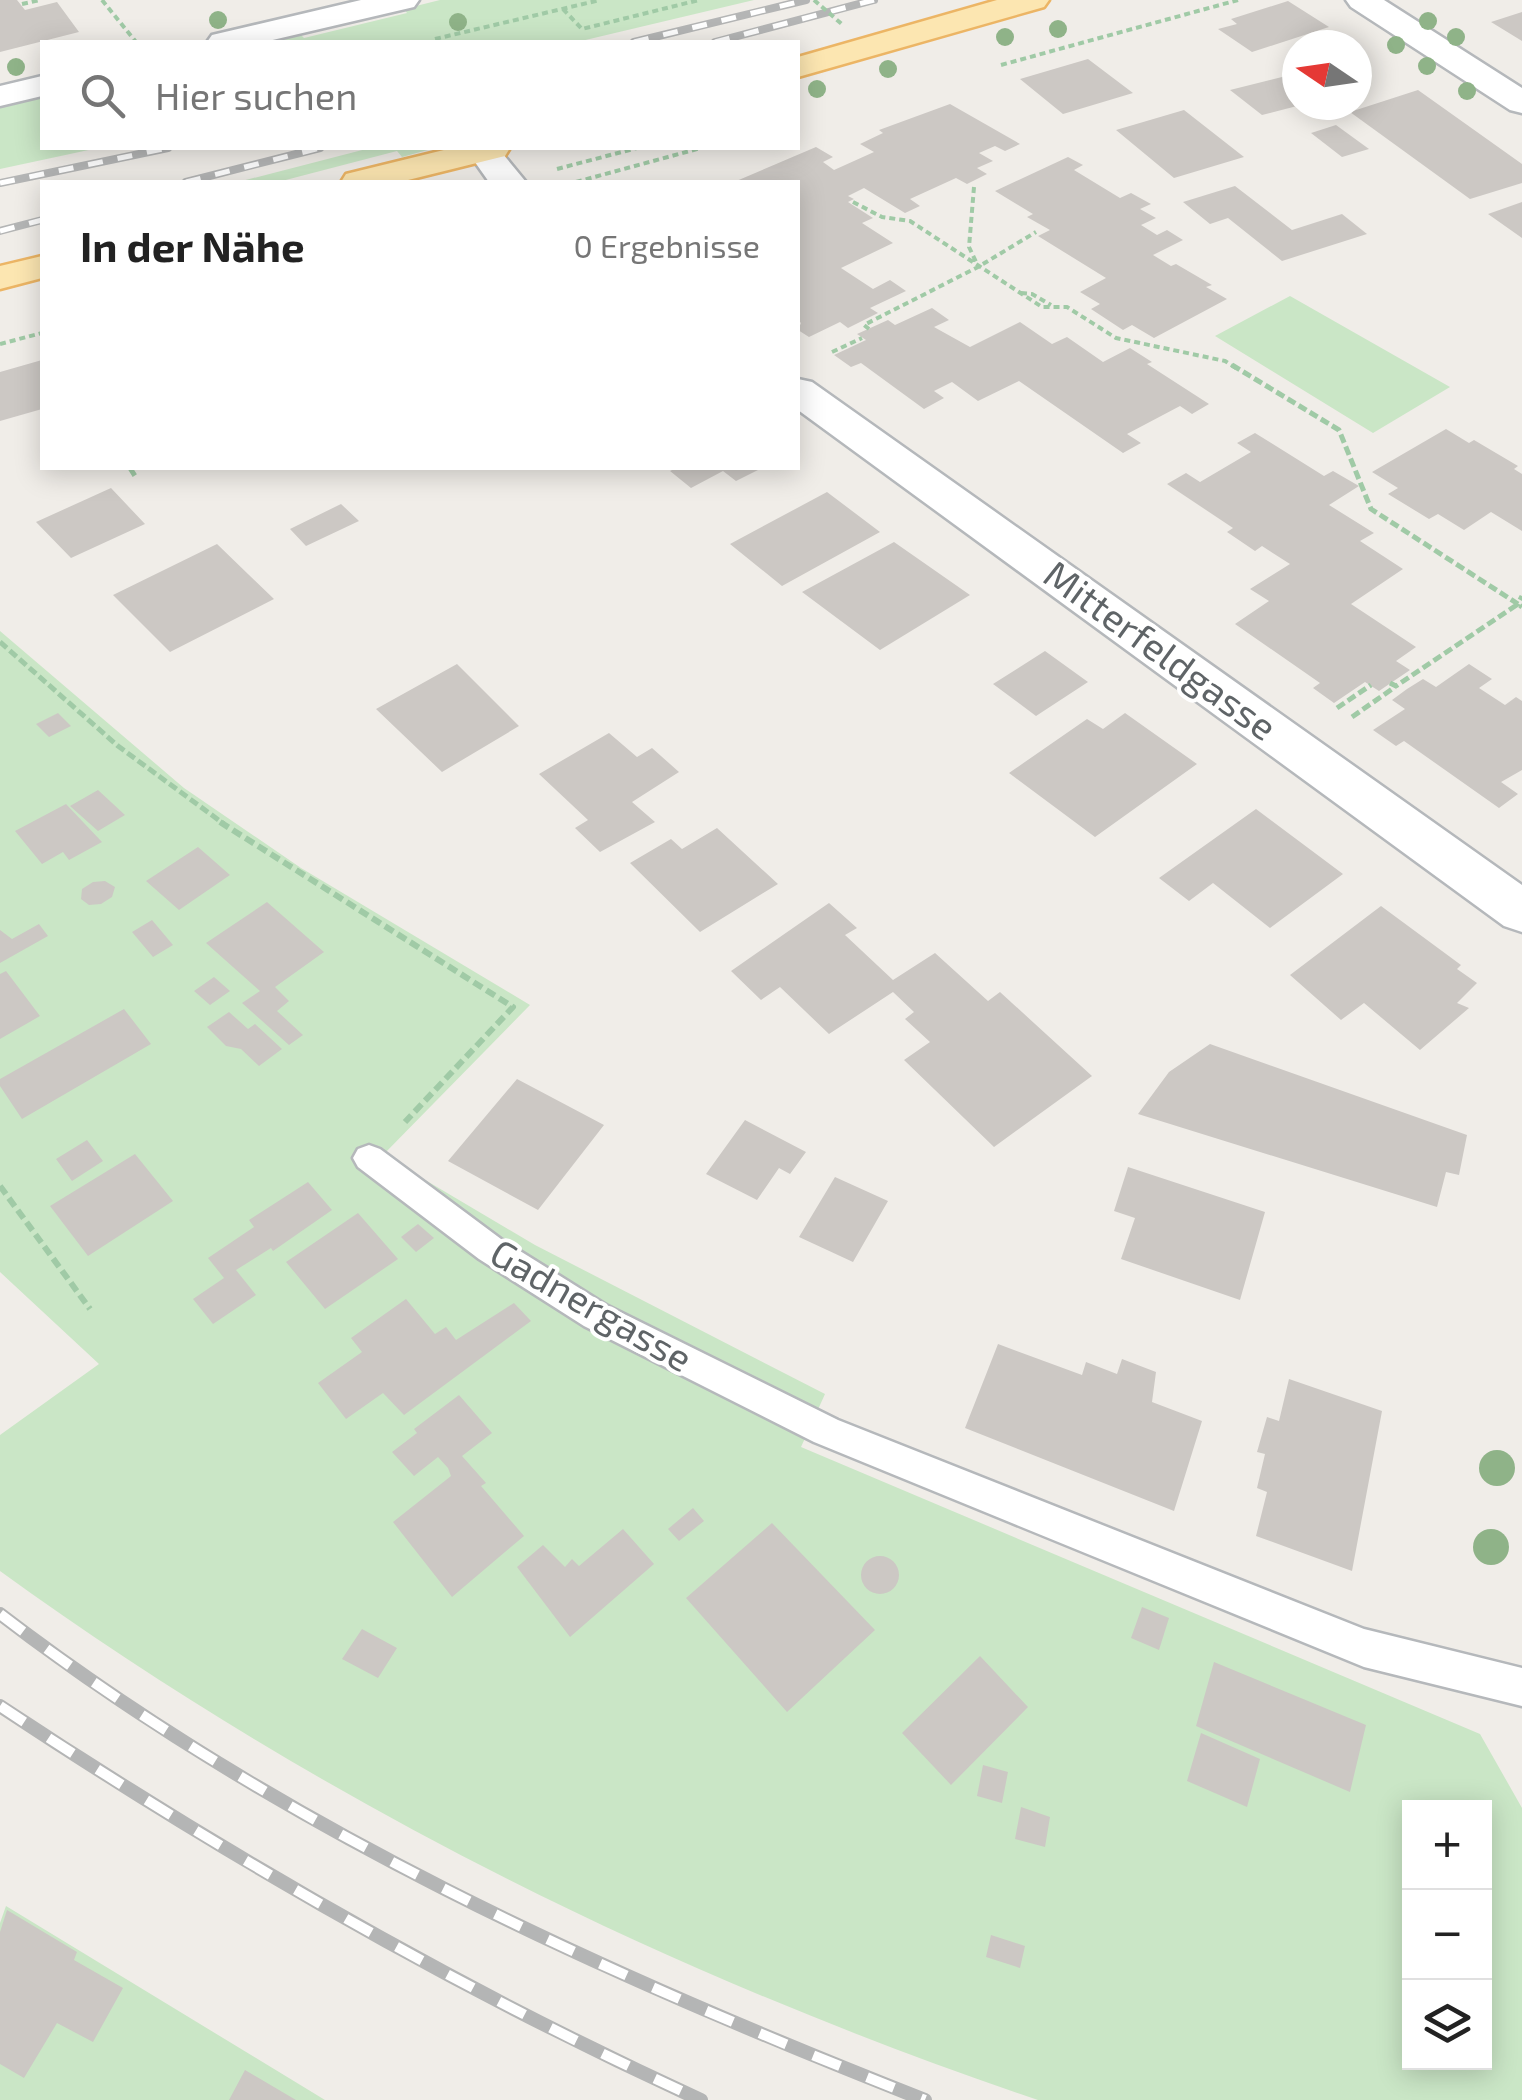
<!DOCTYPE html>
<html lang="de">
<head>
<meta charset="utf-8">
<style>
	body { margin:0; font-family:"Exo 2",sans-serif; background:#f6f6f6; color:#222 }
	.controls { position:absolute; right:30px; bottom:30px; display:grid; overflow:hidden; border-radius:0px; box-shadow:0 5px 25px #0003 }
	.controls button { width:90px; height:90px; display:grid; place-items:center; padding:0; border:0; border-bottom:2px solid #e0e0e0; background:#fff; color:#222; font:50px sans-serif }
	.compass { position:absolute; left:1282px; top:30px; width:90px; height:90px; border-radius:50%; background:#fff; box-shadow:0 5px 25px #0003; rotate:283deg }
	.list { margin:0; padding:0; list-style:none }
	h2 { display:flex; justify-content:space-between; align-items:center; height:130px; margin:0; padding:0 40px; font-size:42px }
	h2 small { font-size:32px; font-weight:400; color:#767676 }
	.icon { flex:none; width:55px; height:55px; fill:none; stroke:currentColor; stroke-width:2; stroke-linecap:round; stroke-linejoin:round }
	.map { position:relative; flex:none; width:1522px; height:2100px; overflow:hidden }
	.search { position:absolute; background:#fff; box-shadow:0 5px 25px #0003; left:40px; top:40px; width:760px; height:110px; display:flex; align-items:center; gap:25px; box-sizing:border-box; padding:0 35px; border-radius:0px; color:#767676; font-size:38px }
	.panel { position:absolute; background:#fff; box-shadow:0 5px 25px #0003; left:40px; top:180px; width:760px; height:290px; border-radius:0px }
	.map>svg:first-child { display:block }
	.green { fill:#cae6c6; fill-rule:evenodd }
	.building { fill:#ccc8c4 }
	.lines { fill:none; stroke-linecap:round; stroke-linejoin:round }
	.service-casing { stroke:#b5b8bb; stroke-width:5 }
	.minor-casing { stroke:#b5b8bb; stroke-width:5 }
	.primary-casing { stroke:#ecb565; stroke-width:5 }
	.path-far2 { stroke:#a0caa6; stroke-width:4; stroke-dasharray:6 4; stroke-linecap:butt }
	.path-far1 { stroke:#a0caa6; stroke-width:5; stroke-dasharray:9 4; stroke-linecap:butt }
	.path { stroke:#a0caa6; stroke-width:6; stroke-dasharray:10 5; stroke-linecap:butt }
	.service { fill:#fff; fill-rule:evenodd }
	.minor { fill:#fff; fill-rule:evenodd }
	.primary { fill:#fce6b1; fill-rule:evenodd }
	.rail-far1-casing { stroke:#b4b5b5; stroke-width:8 }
	.rail-casing { stroke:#b4b5b5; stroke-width:14 }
	.rail-far1 { stroke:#fff; stroke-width:5; stroke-dasharray:15; stroke-linecap:butt }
	.rail { stroke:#fff; stroke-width:10; stroke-dasharray:29; stroke-linecap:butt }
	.path-bridge { stroke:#a0caa6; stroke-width:4; stroke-dasharray:6 4; stroke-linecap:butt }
	.tree { fill:#8fb388 }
	.labels { text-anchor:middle; stroke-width:8; stroke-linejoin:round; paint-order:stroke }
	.street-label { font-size:38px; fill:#5f6467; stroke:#fff }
</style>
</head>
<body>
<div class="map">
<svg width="1522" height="2100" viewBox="0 0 1522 2100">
	<rect width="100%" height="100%" fill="#f0ede8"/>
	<path class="green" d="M440 0H754L577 42H266L300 34 304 38 407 13 404 9Z
		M42 97V148H98L0 169V107Z
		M370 148H435L402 157 397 151 278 182H238Z
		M1290 296 1450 387 1373 433 1215 336Z
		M0 631 184 788 301 868 530 1005 383 1155 535 1245 825 1394 801 1447 1480 1734 1522 1808V2100H1038C666 1974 318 1801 0 1571V1435L99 1364 0 1272ZM1410 1808H1484V2062H1410Z
		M6 1906 325 2100H0V1923Z"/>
	<path class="building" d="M0 0H17L25 10 57 2 79 32 0 52Z
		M1288 1 1329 27 1252 52 1218 29 1237 24 1231 19Z
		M1522 12V41L1491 22Z
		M1088 59 1133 93 1063 114 1020 79Z
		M1294 74 1297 106 1262 115 1230 90Z
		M1418 90 1522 164V183L1470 199 1350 112Z
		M950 104 1020 144 1005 151 995 146 979 153 993 161 977 168 987 174 967 184 956 178 910 199 920 206 905 213 864 188 848 196 854 199 848 202 873 218 862 223 893 243 841 268 873 289 890 280 906 291 870 308 878 313 848 328 840 322 809 337 798 330 801 323 798 320V182H734L816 147 833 157 823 162 834 170 874 152 860 144 883 133 879 130Z
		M1184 110 1244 157 1174 178 1116 130Z
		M1336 125 1369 149 1342 157 1311 133Z
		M1068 157 1083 165 1074 170 1120 198 1131 193 1151 204 1140 209 1156 218 1141 225 1157 235 1167 230 1183 240 1153 255 1171 266 1176 264 1212 285 1206 287 1227 299 1154 338 1132 325 1123 330 1091 309 1100 304 1080 292 1106 278 1038 236 1050 230 1027 217 1033 214 995 191Z
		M1235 186 1292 230 1342 214 1367 234 1282 261 1228 218 1210 224 1183 202Z
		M1522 202V238L1488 214Z
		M932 308 949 320 934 327 970 347 1020 322 1052 344 1067 337 1103 362 1130 348 1152 362 1147 364 1209 404 1192 414 1180 406 1127 434 1141 443 1123 453 1019 381 978 401 952 382 934 391 944 398 924 409 861 363 851 367 834 355 866 340 857 334 888 320 895 325Z
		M42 360V409L0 421V372Z
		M1446 429 1469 443 1474 440 1518 466 1514 469 1522 474V531L1491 512 1464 530 1438 514 1429 519 1388 494 1398 488 1372 472Z
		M1255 433 1324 476 1333 471 1359 486 1329 505 1374 533 1360 541 1403 569 1351 604 1416 647 1396 661 1410 670 1379 691 1365 682 1334 703 1313 688 1320 683 1235 624 1269 601 1250 589 1290 564 1262 546 1255 551 1227 532 1233 528 1167 484 1186 473 1200 482 1251 452 1237 443Z
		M676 468H762L736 481 723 471 691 488 670 471Z
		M111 488 145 524 71 558 36 522Z
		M827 492 880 532 782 586 730 544Z
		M341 504 359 521 306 546 290 529Z
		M894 542 970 595 880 650 802 592Z
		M217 544 274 599 170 652 113 595Z
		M1045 651 1088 682 1036 716 993 684Z
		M457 664 519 726 442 772 376 709Z
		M1469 664 1492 679 1479 688 1505 705 1516 697 1522 701V770L1501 782 1518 794 1499 808 1404 741 1396 746 1373 730 1405 709 1392 700 1407 689 1423 679 1436 687Z
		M58 713 71 726 49 737 36 724Z
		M1125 713 1197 764 1095 837 1009 773 1087 719 1103 729Z
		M609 733 637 757 652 748 679 772 632 802 655 822 600 852 575 828 588 820 539 774Z
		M98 790 125 815 98 831 70 806Z
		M66 804 102 842 69 860 63 852 42 864 15 831Z
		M1256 809 1343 874 1270 928 1213 883 1189 901 1159 878Z
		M717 828 778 884 700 932 630 863 671 839 682 849Z
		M198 847 230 875 179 910 146 881Z
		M105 881 115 887 112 897 101 904 89 905 81 899 82 889 93 882Z
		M267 902 324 952 275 987 289 1001 277 1011 303 1035 289 1045 242 1003 260 991 206 943Z
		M829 903 857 928 845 935 893 980 935 953 988 1001 1000 992 1092 1076 994 1147 904 1060 930 1042 905 1019 914 1012 893 992 829 1034 780 987 761 1000 731 971Z
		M1381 906 1461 965 1457 969 1477 983 1457 1003 1469 1008 1420 1050 1364 1003 1341 1020 1290 975Z
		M152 920 173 945 153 957 132 932Z
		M39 924 48 936 0 963V930L12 939Z
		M6 971 40 1016 0 1039V974Z
		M214 977 230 991 210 1005 194 991Z
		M124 1009 151 1044 22 1119 0 1086V1079Z
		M229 1012 248 1029 255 1024 282 1049 259 1066 241 1049 226 1046 207 1027Z
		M1210 1044 1467 1135 1459 1175 1446 1172 1437 1207 1138 1114 1169 1072Z
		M517 1079 604 1125 538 1210 448 1161Z
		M745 1120 806 1152 790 1174 779 1168 757 1200 706 1174Z
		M87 1140 103 1161 72 1181 56 1159Z
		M135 1154 173 1201 88 1256 50 1206Z
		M1128 1167 1265 1212 1240 1300 1121 1259 1135 1218 1114 1211Z
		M835 1177 888 1201 853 1262 799 1237Z
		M308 1182 332 1210 273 1251 271 1248 236 1270 256 1295 213 1324 193 1299 224 1278 208 1258 254 1227 249 1220Z
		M358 1213 398 1259 325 1309 286 1262Z
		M418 1224 434 1238 416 1252 401 1237Z
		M406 1299 435 1334 446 1327 456 1340 514 1303 531 1321 404 1415 383 1393 346 1419 318 1383 362 1352 351 1338Z
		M998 1344 1082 1375 1086 1362 1117 1374 1122 1359 1156 1372 1152 1402 1202 1421 1174 1511 965 1428Z
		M1289 1379 1382 1411 1352 1571 1256 1536 1267 1492 1257 1488 1265 1454 1257 1452 1267 1417 1279 1421Z
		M459 1395 492 1433 462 1456 486 1483 481 1486 524 1536 452 1597 393 1522 451 1476 448 1468 438 1457 414 1476 392 1452 417 1433 414 1429Z
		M693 1508 704 1521 679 1541 668 1529Z
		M772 1523 875 1630 787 1712 686 1598Z
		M623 1529 654 1564 570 1637 517 1567 543 1545 565 1567 572 1559 579 1566Z
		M861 1575a19 19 0 1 1 38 0a19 19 0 1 1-38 0Z
		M1142 1607 1169 1618 1159 1650 1131 1638Z
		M362 1629 397 1648 378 1678 342 1659Z
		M980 1656 1028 1707 951 1785 902 1733Z
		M1214 1662 1366 1725 1350 1792 1196 1726Z
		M1201 1733 1260 1759 1247 1807 1187 1781Z
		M983 1765 1008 1772 1002 1803 977 1796Z
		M1021 1807 1050 1817 1045 1847 1015 1839Z
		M7 1910 77 1952 74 1960 123 1988 93 2042 57 2023 24 2078 0 2064V1932Z
		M991 1935 1025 1946 1020 1968 986 1957Z
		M245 2070 296 2100H229Z"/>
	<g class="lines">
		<defs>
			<path id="service" d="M369 1145 380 1149 501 1239 608 1306 838 1420 1364 1629 1522 1668V1706L1364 1667 814 1442 584 1326 479 1259 358 1167 353 1158 358 1149Z"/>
			<path id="minor" d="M361 0H419L414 7 264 42H207L212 35Z
				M1346 0H1384L1522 88V113L1510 110 1351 7Z
				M42 76V96L0 106V86Z
				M465 148H498L526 182H489Z
				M798 379 812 382 1522 885V932L1504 926 798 410Z"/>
			<path id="primary" d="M997 0H1049L1044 7 798 77V57Z
				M452 148H510L505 156 400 182H341L346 174Z
				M42 256V278L0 289V266Z"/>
		</defs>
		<use href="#service" class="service-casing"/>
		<use href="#minor" class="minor-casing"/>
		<use href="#primary" class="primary-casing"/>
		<path class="path-far2" d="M102 0 136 42
			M22 4 40 0
			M563 9 582 29 699 0
			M435 39 600 0
			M1001 65 1238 0
			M557 169 637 148
			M576 182 701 148
			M974 187 969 247 978 266
			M853 202 882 217 910 221 1042 307H1067L1116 338 1225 361 1236 368
			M1021 293 1032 294 1051 305
			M869 329 864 325 978 267 1036 232
			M0 344 42 333
			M832 352 862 338"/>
		<path class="path-far1" d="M1232 365 1339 430 1371 509 1518 604 1522 596
			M130 468 135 476
			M0 642 118 746 224 824
			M1390 683 1396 686 1518 604 1522 607
			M1337 708 1371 685
			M1352 717 1395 687"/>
		<path class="path" d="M220 822 513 1007 405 1122
			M0 1186 90 1309"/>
		<use href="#service" class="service"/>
		<use href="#minor" class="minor"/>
		<use href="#primary" class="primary"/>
		<defs>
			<path id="rail-far1" d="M634 42 806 0
				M715 42 874 0
				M186 182 320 148
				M0 183 168 148
				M0 231 42 220"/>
			<path id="rail" d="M0 1614C278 1827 601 1973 925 2100
				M0 1706C225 1855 456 1988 701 2100"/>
		</defs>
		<use href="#rail-far1" class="rail-far1-casing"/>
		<use href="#rail" class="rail-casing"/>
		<use href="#rail-far1" class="rail-far1"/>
		<use href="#rail" class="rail"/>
		<path class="path-bridge" d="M814 0 844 26"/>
	</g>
	<g class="tree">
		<circle cx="218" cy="20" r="9"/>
		<circle cx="1428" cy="21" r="9"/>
		<circle cx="458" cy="22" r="9"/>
		<circle cx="1058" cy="29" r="9"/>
		<circle cx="1005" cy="37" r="9"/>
		<circle cx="1456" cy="37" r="9"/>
		<circle cx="1396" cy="45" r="9"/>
		<circle cx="1427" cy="66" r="9"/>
		<circle cx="16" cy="67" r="9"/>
		<circle cx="888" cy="69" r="9"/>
		<circle cx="817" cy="89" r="9"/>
		<circle cx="1467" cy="91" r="9"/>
		<circle cx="1497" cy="1468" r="18"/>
		<circle cx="1491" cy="1547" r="18"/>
	</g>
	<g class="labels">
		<g class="street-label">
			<text transform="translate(1160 651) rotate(36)" y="13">Mitterfeldgasse</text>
			<text transform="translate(591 1306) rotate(30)" y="13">Gadnergasse</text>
		</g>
	</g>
</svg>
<div class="controls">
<button>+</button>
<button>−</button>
<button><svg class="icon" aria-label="layers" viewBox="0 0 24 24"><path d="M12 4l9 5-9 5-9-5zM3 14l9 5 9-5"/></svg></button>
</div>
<svg class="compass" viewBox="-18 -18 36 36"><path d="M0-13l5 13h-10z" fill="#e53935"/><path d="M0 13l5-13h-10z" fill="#767676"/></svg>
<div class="search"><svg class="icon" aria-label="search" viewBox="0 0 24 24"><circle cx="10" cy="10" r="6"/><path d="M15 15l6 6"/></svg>Hier suchen</div>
<section class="panel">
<h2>In der Nähe<small>0 Ergebnisse</small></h2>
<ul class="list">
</ul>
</section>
</div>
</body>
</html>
